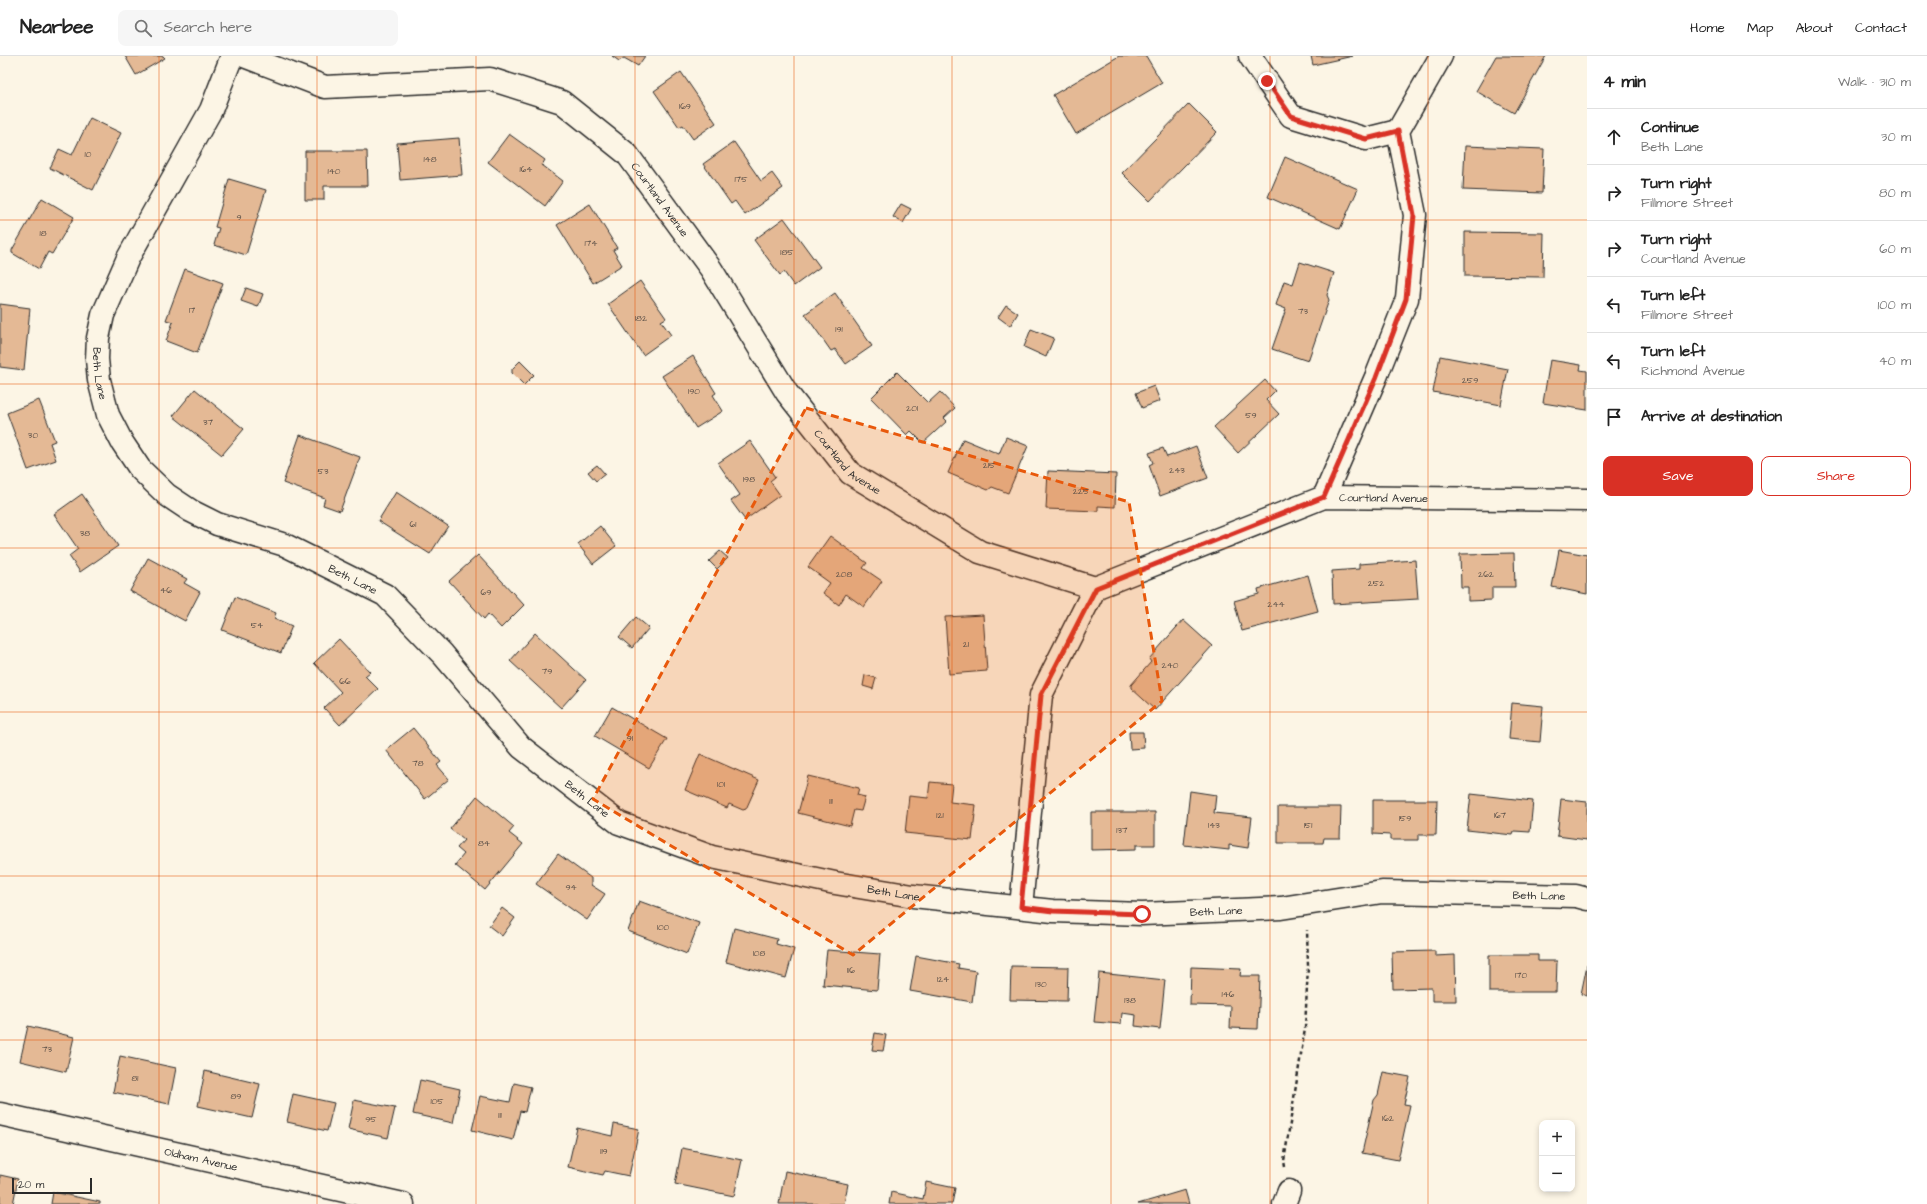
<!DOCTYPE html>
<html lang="en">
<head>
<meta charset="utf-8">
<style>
	body { margin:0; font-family:"Architects Daughter",sans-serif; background:#f6f6f6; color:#222 }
	.controls { position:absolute; right:12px; bottom:12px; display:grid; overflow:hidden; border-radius:8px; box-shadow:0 2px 6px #0003 }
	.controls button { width:36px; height:36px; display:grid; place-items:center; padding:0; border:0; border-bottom:1px solid #e0e0e0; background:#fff; color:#222; font:20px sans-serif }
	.scale { position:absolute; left:12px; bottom:10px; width:80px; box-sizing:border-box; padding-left:4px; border:2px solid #2b2b2b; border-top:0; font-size:11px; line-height:14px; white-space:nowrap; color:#2b2b2b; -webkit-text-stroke:3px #fcf5e5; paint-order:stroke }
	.stop { position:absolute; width:12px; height:12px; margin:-9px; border:3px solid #d93025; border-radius:50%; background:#fff }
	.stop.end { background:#d93025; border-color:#fff; box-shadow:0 1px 4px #0008 }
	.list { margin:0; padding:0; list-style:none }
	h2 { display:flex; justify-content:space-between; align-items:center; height:52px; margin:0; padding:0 16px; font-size:17px }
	h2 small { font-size:13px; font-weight:400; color:#767676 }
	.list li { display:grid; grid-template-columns:26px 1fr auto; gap:12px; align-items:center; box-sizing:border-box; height:56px; padding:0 16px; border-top:1px solid #e0e0e0 }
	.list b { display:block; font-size:15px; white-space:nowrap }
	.list p { margin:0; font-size:13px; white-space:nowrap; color:#767676 }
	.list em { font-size:13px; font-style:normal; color:#767676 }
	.actions { display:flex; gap:8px; padding:12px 16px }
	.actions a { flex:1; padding:9px 0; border:1px solid #d93025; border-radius:8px; text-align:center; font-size:14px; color:#d93025 }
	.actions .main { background:#d93025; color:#fff }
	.icon { flex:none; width:22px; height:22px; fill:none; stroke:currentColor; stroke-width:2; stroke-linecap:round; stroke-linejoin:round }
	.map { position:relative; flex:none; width:1587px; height:1148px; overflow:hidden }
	header { display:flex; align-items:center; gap:24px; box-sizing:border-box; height:56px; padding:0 20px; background:#fff; border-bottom:1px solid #e0e0e0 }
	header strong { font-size:19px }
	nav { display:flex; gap:22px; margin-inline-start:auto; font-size:14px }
	.search { width:280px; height:36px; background:#f6f6f6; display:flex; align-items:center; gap:10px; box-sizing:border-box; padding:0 14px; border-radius:8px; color:#767676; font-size:15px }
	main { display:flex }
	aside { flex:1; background:#fff }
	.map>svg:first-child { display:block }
	.building { fill:#e4b995; stroke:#2b2b2b }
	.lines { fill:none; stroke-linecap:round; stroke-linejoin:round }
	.minor-casing { stroke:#2b2b2b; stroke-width:25 }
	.path { stroke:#2b2b2b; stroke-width:2.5; stroke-dasharray:4 3; stroke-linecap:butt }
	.minor { stroke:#fcf5e5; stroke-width:22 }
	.route { stroke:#d93025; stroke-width:5 }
	.marked { fill:#e8590c; fill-opacity:0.2; stroke:#e8590c; stroke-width:3; stroke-dasharray:8 5; stroke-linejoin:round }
	.grid { fill:none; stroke:#e8590c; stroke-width:1; stroke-opacity:0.55 }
	.labels { text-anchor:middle; stroke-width:4; stroke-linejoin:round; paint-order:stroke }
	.number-label { font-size:9px; fill:#594e46 }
	.street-label { font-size:11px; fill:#2b2b2b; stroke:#fcf5e5 }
</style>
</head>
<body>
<header>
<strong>Nearbee</strong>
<div class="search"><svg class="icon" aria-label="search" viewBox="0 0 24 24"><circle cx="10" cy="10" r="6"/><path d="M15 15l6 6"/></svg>Search here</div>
<nav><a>Home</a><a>Map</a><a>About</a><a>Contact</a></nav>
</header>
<main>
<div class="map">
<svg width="1587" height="1148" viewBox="0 0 1587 1148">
	<rect width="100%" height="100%" fill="#fcf5e5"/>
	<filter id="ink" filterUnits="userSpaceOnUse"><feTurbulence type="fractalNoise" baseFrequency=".025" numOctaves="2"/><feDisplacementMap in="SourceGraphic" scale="8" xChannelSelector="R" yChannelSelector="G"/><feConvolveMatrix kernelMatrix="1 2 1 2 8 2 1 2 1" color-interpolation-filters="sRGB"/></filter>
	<g filter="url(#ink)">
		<path class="building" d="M125 0H163L165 2 136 19Z
			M612 0H645L638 10 624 2 619 5Z
			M1119 0H1146L1162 27 1076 78 1053 39Z
			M1311 0H1353L1313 9Z
			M1496 0H1546L1514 57 1476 35Z
			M681 16 716 67 693 83 683 69 679 71 654 35Z
			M1189 48 1217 76 1150 145 1122 117Z
			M90 62 121 77 93 134 50 112 59 93 72 99Z
			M509 78 545 104 542 109 563 125 545 150 488 106Z
			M459 82 462 119 400 124 397 87Z
			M734 86 761 125 772 117 783 132 745 159 735 145 731 148 703 108Z
			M1465 90 1544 93 1542 137 1463 134Z
			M305 95H367L368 130H324V144H305Z
			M1285 101 1358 133 1340 173 1268 141Z
			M229 123 266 134 246 199 214 189 219 172 215 171Z
			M42 142 74 161 52 198 48 196 39 213 12 197V194Z
			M590 148 617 192 613 194 622 209 593 227 557 169Z
			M901 148 911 153 903 167 893 161Z
			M784 162 820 211 794 230 784 216 780 219 754 184Z
			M1465 176 1544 177 1543 221 1465 220Z
			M1300 206 1334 217 1327 239 1329 244 1308 305 1272 293 1286 253 1276 249 1284 225 1293 228Z
			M185 213 223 227 197 297 166 285 173 266 166 264Z
			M640 225 666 262 661 265 671 279 643 299 608 248Z
			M246 232 263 238 258 251 241 245Z
			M835 237 872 290 846 308 835 293 831 295 805 258Z
			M0 248 30 252 24 314 0 311Z
			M1006 249 1018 257 1010 270 998 261Z
			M1031 273 1054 282 1046 301 1024 291Z
			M693 300 716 337 713 339 723 355 696 372 662 320Z
			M1440 300 1508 313 1501 349 1433 336Z
			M1550 304 1581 309 1580 314 1587 315V354L1543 347Z
			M520 305 534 319 524 329 512 317V313Z
			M897 316 928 347 940 336 955 352 944 362 947 365 923 387 911 375 907 379 871 342Z
			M1265 324 1275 335 1266 344 1279 358 1238 397 1214 371Z
			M1154 330 1160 345 1142 352 1136 337Z
			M195 333 244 373 222 399 173 360Z
			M39 344 55 385 50 387 56 404 28 414 7 357Z
			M300 379 360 401 340 455 323 449 325 442 283 427Z
			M1006 381 1028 390 1008 437 992 431 988 434 948 417 963 383 999 398Z
			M750 385 775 421 770 425 780 439 745 464 731 445 740 439 718 407Z
			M1196 390 1208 422 1160 440 1149 409 1153 407 1149 397 1163 392 1167 401Z
			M597 409 605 418 596 425 588 416Z
			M1048 415 1116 418 1115 451 1098 450V455L1046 453Z
			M396 436 448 470 430 498 378 465Z
			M82 438 118 490 80 516 69 500 78 493 54 458Z
			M600 470 616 490 593 508 578 488Z
			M830 480 867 507 863 512 882 525 864 551 846 538 839 549 823 537 830 527 808 511Z
			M1559 494 1587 499V538L1552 531Z
			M720 495 728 502 717 513 709 505Z
			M1514 497 1515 531H1492V544L1468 545V531H1461L1460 498Z
			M478 499 524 549 501 572 488 558 484 563 449 525Z
			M148 502 187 523 184 527 200 536 185 565 130 535Z
			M1415 504 1418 543 1333 548 1332 515 1359 513V508Z
			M1308 519 1318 555 1242 575 1234 545 1259 538 1258 533Z
			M235 541 276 557 274 562 292 570 281 597 222 574Z
			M983 559 987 615 949 618 945 561Z
			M636 561 649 572 632 592 619 581Z
			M1183 564 1212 590 1155 654 1131 632V629L1151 606 1149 603Z
			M535 577 586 624 561 652 510 605Z
			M339 583 370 616 365 620 378 633 340 669 324 652 341 636 314 607Z
			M865 619 876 622 873 633 863 630Z
			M1512 647 1543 650 1540 686 1509 683Z
			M612 651 667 683 649 712 595 680Z
			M413 672 441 706 437 709 449 723 425 743 386 694Z
			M1129 676H1143L1144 692 1130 693Z
			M700 698 759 724 746 753 743 754 729 748 727 752 685 734Z
			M808 720 859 732 857 739 865 741 861 755 854 754 850 770 798 757Z
			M930 726 952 728 950 746 976 749 972 784 905 777 909 740 928 742Z
			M1190 735 1216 739 1214 757 1252 761 1248 792 1229 789V794L1184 789Z
			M1471 738 1533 745 1530 776 1514 775 1513 779 1467 774Z
			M477 740 514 771 509 777 523 788 485 834 455 809 464 798 457 792 464 784 450 773Z
			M1561 743 1587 746V784L1557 780Z
			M1373 744H1437L1436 779H1418V784H1390V779L1373 778Z
			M1278 751H1341L1340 782H1324L1323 787H1278Z
			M1091 756H1155V789H1136V793L1091 794Z
			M558 798 591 822V829L605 838 587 864 536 828Z
			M639 845 699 867 687 898 628 875Z
			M502 852 515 862 502 880 489 870Z
			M734 872 777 883 776 888 794 893 786 922 726 906Z
			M827 894 880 898 877 934 823 929Z
			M1435 895V900L1455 899 1456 945H1432V932L1393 933 1392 896Z
			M1489 899H1538V905H1557L1556 936H1489Z
			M916 900 959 908 958 912 976 915 972 946 910 935Z
			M1587 909V940L1581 938Z
			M1011 910 1068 911 1067 945 1010 944Z
			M1191 911 1241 913 1240 920H1260L1258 973 1230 972 1231 950 1190 949Z
			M1099 917 1165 924 1160 973 1135 970 1136 959 1122 957 1121 968 1094 966Z
			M28 970 74 981 66 1016 20 1005Z
			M875 977 886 979 883 995 872 994Z
			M120 1000 176 1012 169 1048 113 1036Z
			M205 1015 260 1028 252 1062 198 1050Z
			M1383 1016 1410 1021 1404 1048 1410 1049 1398 1104 1362 1097 1374 1044 1378 1039Z
			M420 1024 460 1033 453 1067 413 1058Z
			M514 1027 531 1031 525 1056 520 1055 513 1084 472 1074 480 1040 510 1046Z
			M293 1038 334 1047 327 1075 287 1066Z
			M354 1044 395 1052 388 1082 348 1073Z
			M614 1068 639 1073 629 1120 605 1115 603 1119 568 1111 577 1072 612 1080Z
			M682 1092 742 1104 734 1140 675 1128Z
			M785 1115 848 1128 844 1148H779Z
			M0 1119 18 1123 13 1148H0Z
			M926 1126 955 1132 952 1148H889L891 1136 923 1143Z
			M1185 1134 1189 1148H1138Z
			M53 1136 100 1146V1148H51Z"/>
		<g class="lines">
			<defs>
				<g id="minor">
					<path id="s1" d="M232 0 211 54 128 202 103 259 98 282 97 303 99 324 108 359 122 386 140 413 167 439 191 455 217 468 285 489 385 539 442 598 521 691 619 767 712 801 835 827 913 840 1053 855 1142 858 1281 852 1382 836 1576 840 1587 843"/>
					<path id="s2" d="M244 0 325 31 490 23 562 46 627 98 711 213 787 337 850 417 980 496 1095 532 1324 441 1587 444"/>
					<path d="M1250 0 1291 60 1366 83 1398 75"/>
					<path d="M1324 441 1376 321 1407 243 1415 159 1398 75 1441 0"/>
					<path d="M1021 851 1041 639 1095 532"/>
					<path id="s3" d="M0 1058 403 1148"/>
					<path d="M1284 1148 1289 1135"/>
				</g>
			</defs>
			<use href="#minor" class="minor-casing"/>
			<path class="path" d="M1285 1111 1284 1105 1305 973 1308 910 1307 874"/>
			<use href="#minor" class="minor"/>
		</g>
	</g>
	<g class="lines" filter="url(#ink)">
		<path class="route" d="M1142 858 1053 855 1021 851 1041 639 1096 532 1324 441 1376 322 1406 243 1414 159 1398 75 1366 83 1291 60 1267 25"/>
	</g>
	<path class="marked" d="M806 352 1129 446 1162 645 853 899 593 743Z"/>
	<path class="grid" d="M159 0V1148M317 0V1148M476 0V1148M635 0V1148M794 0V1148M952 0V1148M1111 0V1148M1270 0V1148M1428 0V1148M0 164H1587M0 328H1587M0 492H1587M0 656H1587M0 820H1587M0 984H1587"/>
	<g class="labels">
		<g class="number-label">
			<text x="685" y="53">169</text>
			<text x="88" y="101">10</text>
			<text x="430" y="106">148</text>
			<text x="526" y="116">164</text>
			<text x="334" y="118">140</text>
			<text x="741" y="126">175</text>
			<text x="239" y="164">9</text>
			<text x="43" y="180">18</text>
			<text x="591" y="190">174</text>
			<text x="787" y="199">185</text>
			<text x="192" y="257">17</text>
			<text x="1303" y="258">73</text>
			<text x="641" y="265">182</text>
			<text x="839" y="276">191</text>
			<text x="1470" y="327">259</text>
			<text x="694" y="338">190</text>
			<text x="912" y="355">201</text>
			<text x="1251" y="362">59</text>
			<text x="208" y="369">37</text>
			<text x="33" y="382">30</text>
			<text x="989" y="412">215</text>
			<text x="1177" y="417">243</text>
			<text x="323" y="418">53</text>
			<text x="749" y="426">198</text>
			<text x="1081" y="438">225</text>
			<text x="413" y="471">61</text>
			<text x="85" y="480">38</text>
			<text x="844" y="521">208</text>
			<text x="1486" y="521">262</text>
			<text x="1376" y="530">252</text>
			<text x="166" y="537">46</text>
			<text x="486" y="539">69</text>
			<text x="1276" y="551">244</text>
			<text x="257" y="572">54</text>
			<text x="966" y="591">21</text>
			<text x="1170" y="612">240</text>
			<text x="547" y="618">79</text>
			<text x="345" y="628">66</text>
			<text x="630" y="685">91</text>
			<text x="418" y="710">78</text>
			<text x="721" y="731">101</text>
			<text x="831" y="748">111</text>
			<text x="940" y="762">121</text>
			<text x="1500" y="762">167</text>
			<text x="1405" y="765">159</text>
			<text x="1214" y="772">143</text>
			<text x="1308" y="772">151</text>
			<text x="1122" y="777">137</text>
			<text x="484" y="790">84</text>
			<text x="571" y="834">94</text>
			<text x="663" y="874">100</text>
			<text x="759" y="900">108</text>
			<text x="851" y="917">116</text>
			<text x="1521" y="922">170</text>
			<text x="943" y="926">124</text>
			<text x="1041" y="931">130</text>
			<text x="1228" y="941">146</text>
			<text x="1130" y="947">138</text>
			<text x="47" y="996">73</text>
			<text x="135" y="1025">81</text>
			<text x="236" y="1043">89</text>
			<text x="437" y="1048">105</text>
			<text x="500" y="1062">111</text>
			<text x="1388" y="1065">162</text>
			<text x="371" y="1066">95</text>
			<text x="604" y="1098">119</text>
		</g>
		<g class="street-label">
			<text dy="4" stroke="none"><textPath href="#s2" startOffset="467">Courtland Avenue</textPath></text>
			<text dy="4" stroke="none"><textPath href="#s1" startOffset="349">Beth Lane</textPath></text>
			<text dy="4" stroke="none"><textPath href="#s2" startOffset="791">Courtland Avenue</textPath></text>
			<text dy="4" stroke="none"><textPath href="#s2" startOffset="1379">Courtland Avenue</textPath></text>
			<text dy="4" stroke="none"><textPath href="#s1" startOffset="697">Beth Lane</textPath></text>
			<text dy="4" stroke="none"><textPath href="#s1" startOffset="1021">Beth Lane</textPath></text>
			<text dy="4" stroke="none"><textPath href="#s1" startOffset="1345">Beth Lane</textPath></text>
			<text dy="4" stroke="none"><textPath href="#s1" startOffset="1993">Beth Lane</textPath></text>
			<text dy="4" stroke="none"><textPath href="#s1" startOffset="1669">Beth Lane</textPath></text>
			<text dy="4" stroke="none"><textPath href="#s3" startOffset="206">Oldham Avenue</textPath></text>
		</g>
	</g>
</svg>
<div class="controls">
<button>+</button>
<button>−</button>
</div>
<div class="scale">20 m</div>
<div class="stop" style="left:1142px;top:858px"></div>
<div class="stop end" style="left:1267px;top:25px"></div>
</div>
<aside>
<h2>4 min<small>Walk · 310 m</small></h2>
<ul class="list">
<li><svg class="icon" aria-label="ahead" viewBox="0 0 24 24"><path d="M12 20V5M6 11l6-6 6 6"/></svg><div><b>Continue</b><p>Beth Lane</p></div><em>30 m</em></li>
<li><svg class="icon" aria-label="right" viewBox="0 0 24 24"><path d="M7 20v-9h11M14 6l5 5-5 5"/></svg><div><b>Turn right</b><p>Fillmore Street</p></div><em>80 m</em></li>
<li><svg class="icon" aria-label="right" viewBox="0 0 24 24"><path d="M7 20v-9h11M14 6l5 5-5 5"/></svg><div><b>Turn right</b><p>Courtland Avenue</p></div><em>60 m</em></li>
<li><svg class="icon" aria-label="left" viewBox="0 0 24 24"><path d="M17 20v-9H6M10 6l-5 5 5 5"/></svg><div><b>Turn left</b><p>Fillmore Street</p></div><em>100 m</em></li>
<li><svg class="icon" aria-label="left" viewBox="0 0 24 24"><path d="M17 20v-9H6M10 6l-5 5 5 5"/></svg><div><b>Turn left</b><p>Richmond Avenue</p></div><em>40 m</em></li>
<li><svg class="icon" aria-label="arrive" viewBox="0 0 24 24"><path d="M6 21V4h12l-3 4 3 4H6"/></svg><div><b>Arrive at destination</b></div></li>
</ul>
<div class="actions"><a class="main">Save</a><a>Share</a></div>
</aside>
</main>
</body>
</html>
